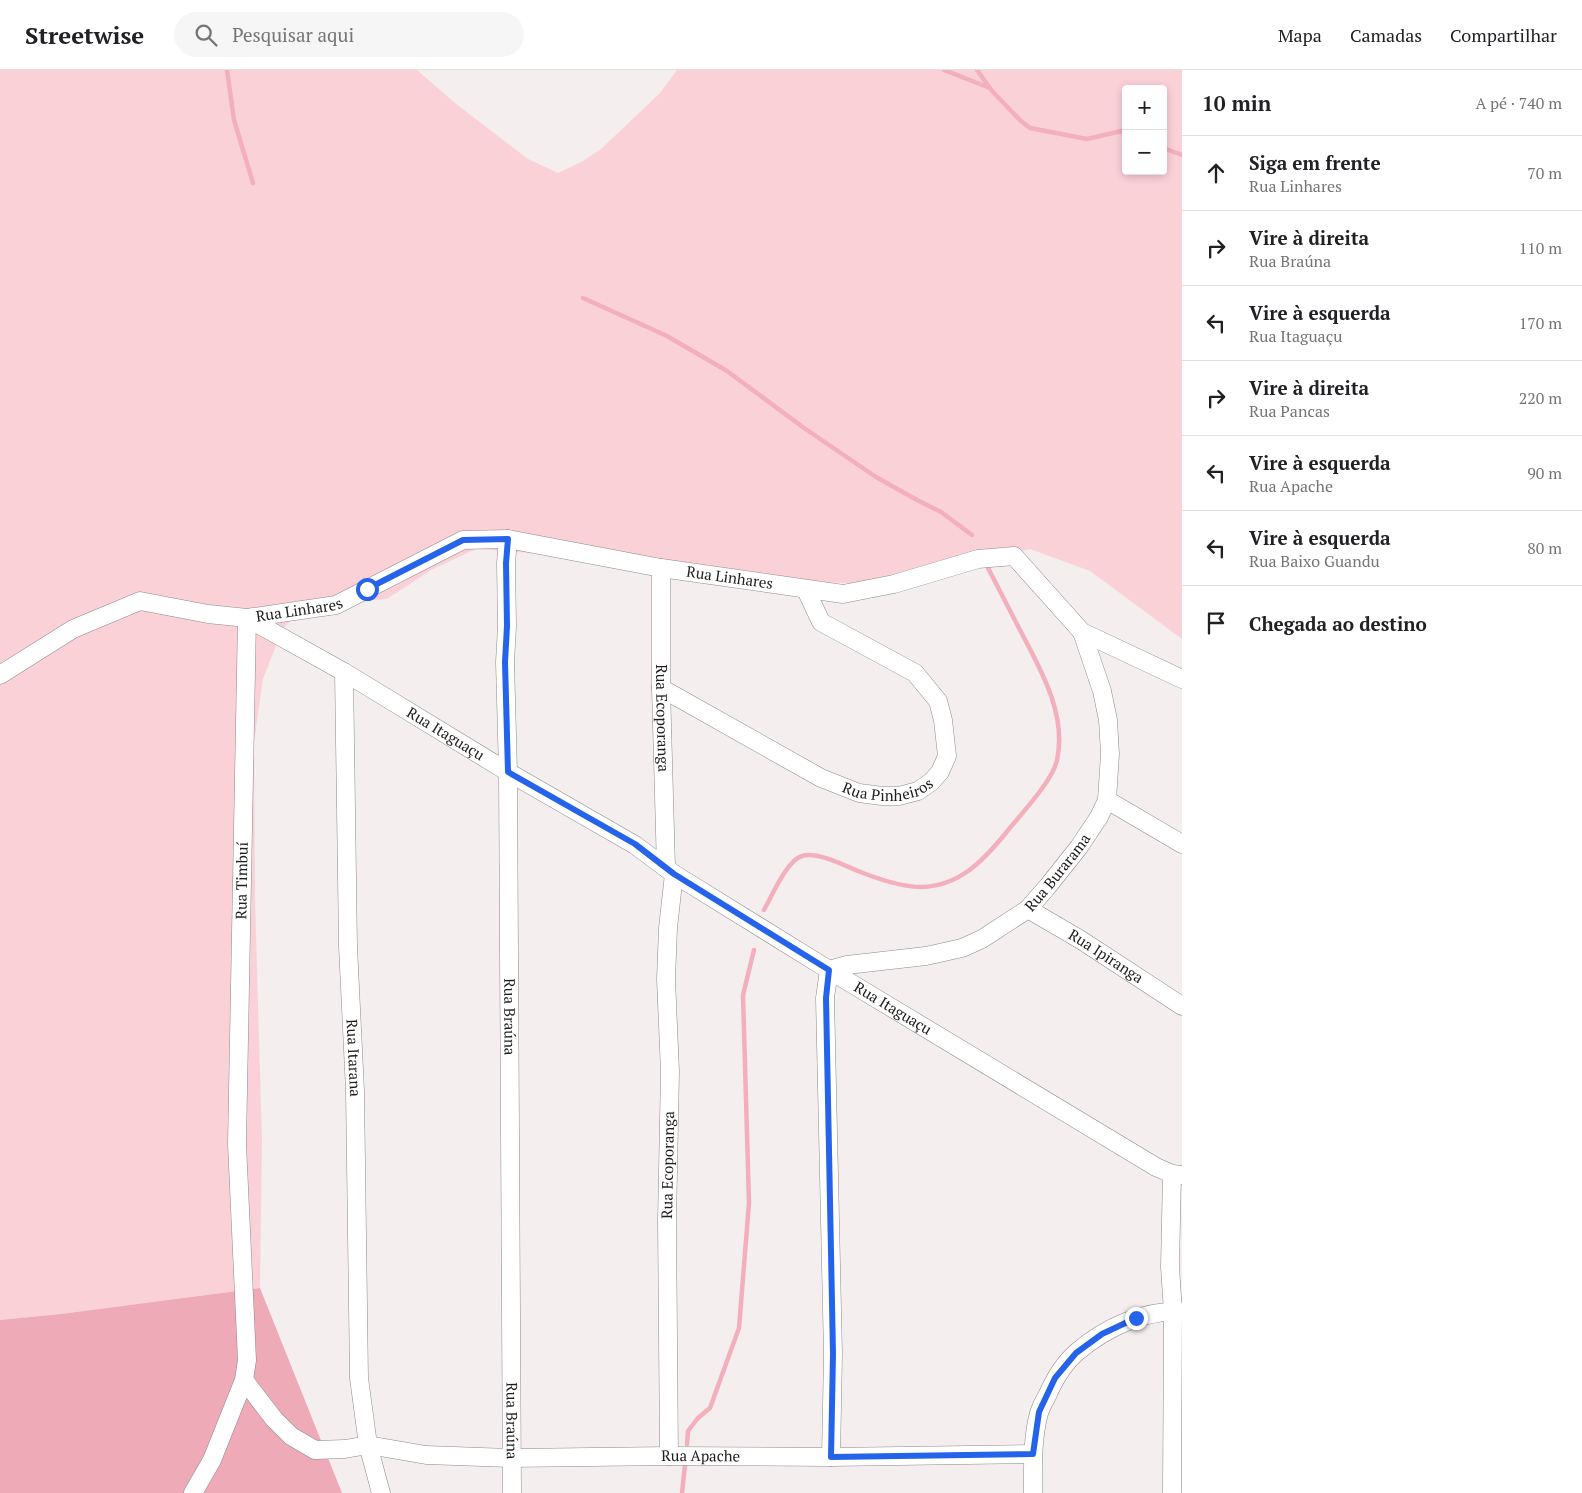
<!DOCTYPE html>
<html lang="pt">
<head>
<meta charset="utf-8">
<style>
	body { margin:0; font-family:"PT Serif",serif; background:#f6f6f6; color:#202124 }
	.controls { position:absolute; right:15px; top:15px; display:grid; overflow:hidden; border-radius:5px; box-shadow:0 2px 8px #0003 }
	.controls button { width:45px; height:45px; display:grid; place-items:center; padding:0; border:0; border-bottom:1px solid #e0e0e0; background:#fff; color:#202124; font:25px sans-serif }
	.stop { position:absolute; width:15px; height:15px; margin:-11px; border:4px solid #2563eb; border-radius:50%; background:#fff }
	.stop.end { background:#2563eb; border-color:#fff; box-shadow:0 1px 5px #0008 }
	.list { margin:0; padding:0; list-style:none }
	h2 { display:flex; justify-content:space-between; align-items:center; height:65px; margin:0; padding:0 20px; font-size:21px }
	h2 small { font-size:16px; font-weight:400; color:#757577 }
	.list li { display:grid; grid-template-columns:32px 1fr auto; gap:15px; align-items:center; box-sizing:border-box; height:75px; padding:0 20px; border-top:1px solid #e0e0e0 }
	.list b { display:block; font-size:19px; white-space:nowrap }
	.list p { margin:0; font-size:16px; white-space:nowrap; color:#757577 }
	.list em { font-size:16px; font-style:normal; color:#757577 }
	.icon { flex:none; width:28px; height:28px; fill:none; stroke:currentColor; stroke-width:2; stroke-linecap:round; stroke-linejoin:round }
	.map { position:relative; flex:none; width:1182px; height:1423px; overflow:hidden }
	header { display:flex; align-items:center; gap:30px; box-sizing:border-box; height:70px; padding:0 25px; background:#fff; border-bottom:1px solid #e0e0e0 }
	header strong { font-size:24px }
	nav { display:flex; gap:28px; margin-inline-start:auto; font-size:18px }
	.search { width:350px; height:45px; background:#f6f6f6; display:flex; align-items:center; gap:12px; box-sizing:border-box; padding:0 18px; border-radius:28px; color:#757577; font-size:19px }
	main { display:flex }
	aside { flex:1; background:#fff }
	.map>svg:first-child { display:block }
	.green { fill:#fbd1d8; fill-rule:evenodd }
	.forest { fill:#eeaab7 }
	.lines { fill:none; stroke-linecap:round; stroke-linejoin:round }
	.stream { stroke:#f3afbc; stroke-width:4.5 }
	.minor-casing { stroke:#8f898a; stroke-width:19 }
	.minor { stroke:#fff; stroke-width:18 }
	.route { stroke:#2563eb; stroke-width:6 }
	.labels { text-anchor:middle; stroke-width:4; stroke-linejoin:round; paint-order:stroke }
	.street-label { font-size:15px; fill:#1f1d1d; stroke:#fffdfd }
</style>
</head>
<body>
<header>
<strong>Streetwise</strong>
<div class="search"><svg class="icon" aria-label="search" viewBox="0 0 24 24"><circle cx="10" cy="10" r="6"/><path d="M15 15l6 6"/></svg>Pesquisar aqui</div>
<nav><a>Mapa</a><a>Camadas</a><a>Compartilhar</a></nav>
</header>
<main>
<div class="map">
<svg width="1182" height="1423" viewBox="0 0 1182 1423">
	<rect width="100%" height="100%" fill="#f5eeef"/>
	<path class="green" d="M0 0H417L455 33 528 89 558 103 581 92 600 80 660 23 677 0H1182V569L1090 501 1030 479 979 492 903 518 846 513 711 507 569 486 476 479 431 500 387 529 332 533 298 542 282 560 263 609 254 672 255 829 262 1070 260 1218 61 1244 0 1250ZM1126 19H1163V101H1126Z"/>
	<path class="forest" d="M260 1218 342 1423H0V1250L61 1244Z"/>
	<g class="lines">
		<path class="stream" d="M227 0 234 50 253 113
			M944 0 990 18
			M977 0 992 21 1021 51 1030 58 1087 69 1126 60
			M1163 78 1182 85
			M583 228 667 266 727 301 804 358 876 407 917 430 941 442 972 465
			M764 840C772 826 787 790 802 786 818 781 847 797 863 803 881 810 902 817 922 817 959 816 983 791 1005 764 1019 746 1053 711 1057 690 1067 645 1041 600 1021 562 1010 541 999 519 988 498
			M687 1374 688 1361 698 1348 710 1338 739 1258 749 1133 743 925 754 880
			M682 1423 685 1395"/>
		<defs>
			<g id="minor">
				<path id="s1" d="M508 469 506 493 507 556 505 592 508 702 512 1423"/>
				<path id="s2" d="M661 498V618L666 798"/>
				<path id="s3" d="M247 548 344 602 508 702 635 775 674 804 829 900 1156 1097 1172 1104 1182 1105"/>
				<path id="s4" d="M344 602 348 876 355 1021 359 1308 368 1375 381 1423"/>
				<path id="s5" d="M0 605 73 559 140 531 208 544 247 548 336 535 463 470 508 469 661 498 843 524 894 514 978 489 1014 486 1082 562 1182 609"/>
				<path id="s6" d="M661 618 821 708 859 723 882 726H899L918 721 931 712 940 702 947 686 943 650 938 631 915 603 821 552 806 520"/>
				<path d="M1107 730 1182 774"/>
				<path id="s7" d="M1028 839 1081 870 1182 936"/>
				<path id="s8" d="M829 900 847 895 926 886 962 878 982 869 1028 839 1048 816 1079 777 1099 747 1107 730 1110 684 1108 650 1102 621 1082 562"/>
				<path d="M829 900 825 928 833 1284 831 1387"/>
				<path d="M1172 1104 1170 1197 1173 1241 1172 1423"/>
				<path id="s9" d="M244 1310 274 1349 291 1366 315 1380 345 1379 368 1375 426 1385 512 1388 669 1386 831 1387 1033 1384"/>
				<path id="s10" d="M669 1386 667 1150 670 1002 666 909 668 858 674 804"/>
				<path id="s11" d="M193 1423 212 1390 244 1310 247 1290 237 1074 247 548"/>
				<path d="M1033 1423C1033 1397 1032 1369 1039 1343 1041 1337 1044 1331 1047 1326 1054 1310 1064 1293 1077 1282 1105 1258 1145 1239 1182 1242"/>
			</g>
		</defs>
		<use href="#minor" class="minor-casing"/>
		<use href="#minor" class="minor"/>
	</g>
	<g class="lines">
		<path class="route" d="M367 519 463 470 508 469 506 493 507 556 505 592 508 702 635 774 674 804 829 900 826 928 833 1284 831 1387 1033 1384 1039 1342 1055 1308 1076 1283 1102 1264 1136 1248"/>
	</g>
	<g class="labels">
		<g class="street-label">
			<text dy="5" stroke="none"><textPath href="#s5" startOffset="770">Rua Linhares</textPath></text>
			<text dy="5" stroke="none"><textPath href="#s5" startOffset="320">Rua Linhares</textPath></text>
			<text dy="5" stroke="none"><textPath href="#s2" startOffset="150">Rua Ecoporanga</textPath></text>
			<text dy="5" stroke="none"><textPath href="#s3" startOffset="230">Rua Itaguaçu</textPath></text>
			<text dy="5" stroke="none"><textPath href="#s6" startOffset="254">Rua Pinheiros</textPath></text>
			<text dy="5" stroke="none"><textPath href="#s8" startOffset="259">Rua Burarama</textPath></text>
			<text dy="5" stroke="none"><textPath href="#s11" startOffset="624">Rua Timbuí</textPath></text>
			<text dy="5" stroke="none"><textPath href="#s7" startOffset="91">Rua Ipiranga</textPath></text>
			<text dy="5" stroke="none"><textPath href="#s3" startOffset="755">Rua Itaguaçu</textPath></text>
			<text dy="5" stroke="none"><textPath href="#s1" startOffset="478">Rua Braúna</textPath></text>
			<text dy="5" stroke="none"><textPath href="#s4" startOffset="386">Rua Itarana</textPath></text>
			<text dy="5" stroke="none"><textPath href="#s10" startOffset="291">Rua Ecoporanga</textPath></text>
			<text dy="5" stroke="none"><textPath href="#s1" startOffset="882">Rua Braúna</textPath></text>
			<text dy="5" stroke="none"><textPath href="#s9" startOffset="488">Rua Apache</textPath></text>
		</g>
	</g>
</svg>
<div class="controls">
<button>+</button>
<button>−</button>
</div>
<div class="stop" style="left:367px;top:519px"></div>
<div class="stop end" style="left:1136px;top:1248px"></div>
</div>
<aside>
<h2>10 min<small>A pé · 740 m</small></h2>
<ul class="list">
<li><svg class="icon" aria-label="ahead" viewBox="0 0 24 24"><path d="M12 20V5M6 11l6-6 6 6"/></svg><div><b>Siga em frente</b><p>Rua Linhares</p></div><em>70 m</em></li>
<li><svg class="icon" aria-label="right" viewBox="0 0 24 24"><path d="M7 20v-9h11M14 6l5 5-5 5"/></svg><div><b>Vire à direita</b><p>Rua Braúna</p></div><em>110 m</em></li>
<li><svg class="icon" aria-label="left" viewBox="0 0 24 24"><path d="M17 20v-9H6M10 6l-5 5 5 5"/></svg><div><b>Vire à esquerda</b><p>Rua Itaguaçu</p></div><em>170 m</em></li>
<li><svg class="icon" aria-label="right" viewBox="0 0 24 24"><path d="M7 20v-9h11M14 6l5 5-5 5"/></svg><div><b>Vire à direita</b><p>Rua Pancas</p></div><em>220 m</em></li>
<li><svg class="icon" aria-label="left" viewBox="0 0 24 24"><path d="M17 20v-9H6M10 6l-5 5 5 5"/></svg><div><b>Vire à esquerda</b><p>Rua Apache</p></div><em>90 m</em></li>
<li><svg class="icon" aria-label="left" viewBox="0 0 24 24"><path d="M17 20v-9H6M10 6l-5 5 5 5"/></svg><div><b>Vire à esquerda</b><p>Rua Baixo Guandu</p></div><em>80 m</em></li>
<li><svg class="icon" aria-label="arrive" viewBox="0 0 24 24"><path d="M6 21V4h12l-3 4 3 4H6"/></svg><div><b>Chegada ao destino</b></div></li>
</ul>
</aside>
</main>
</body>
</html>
